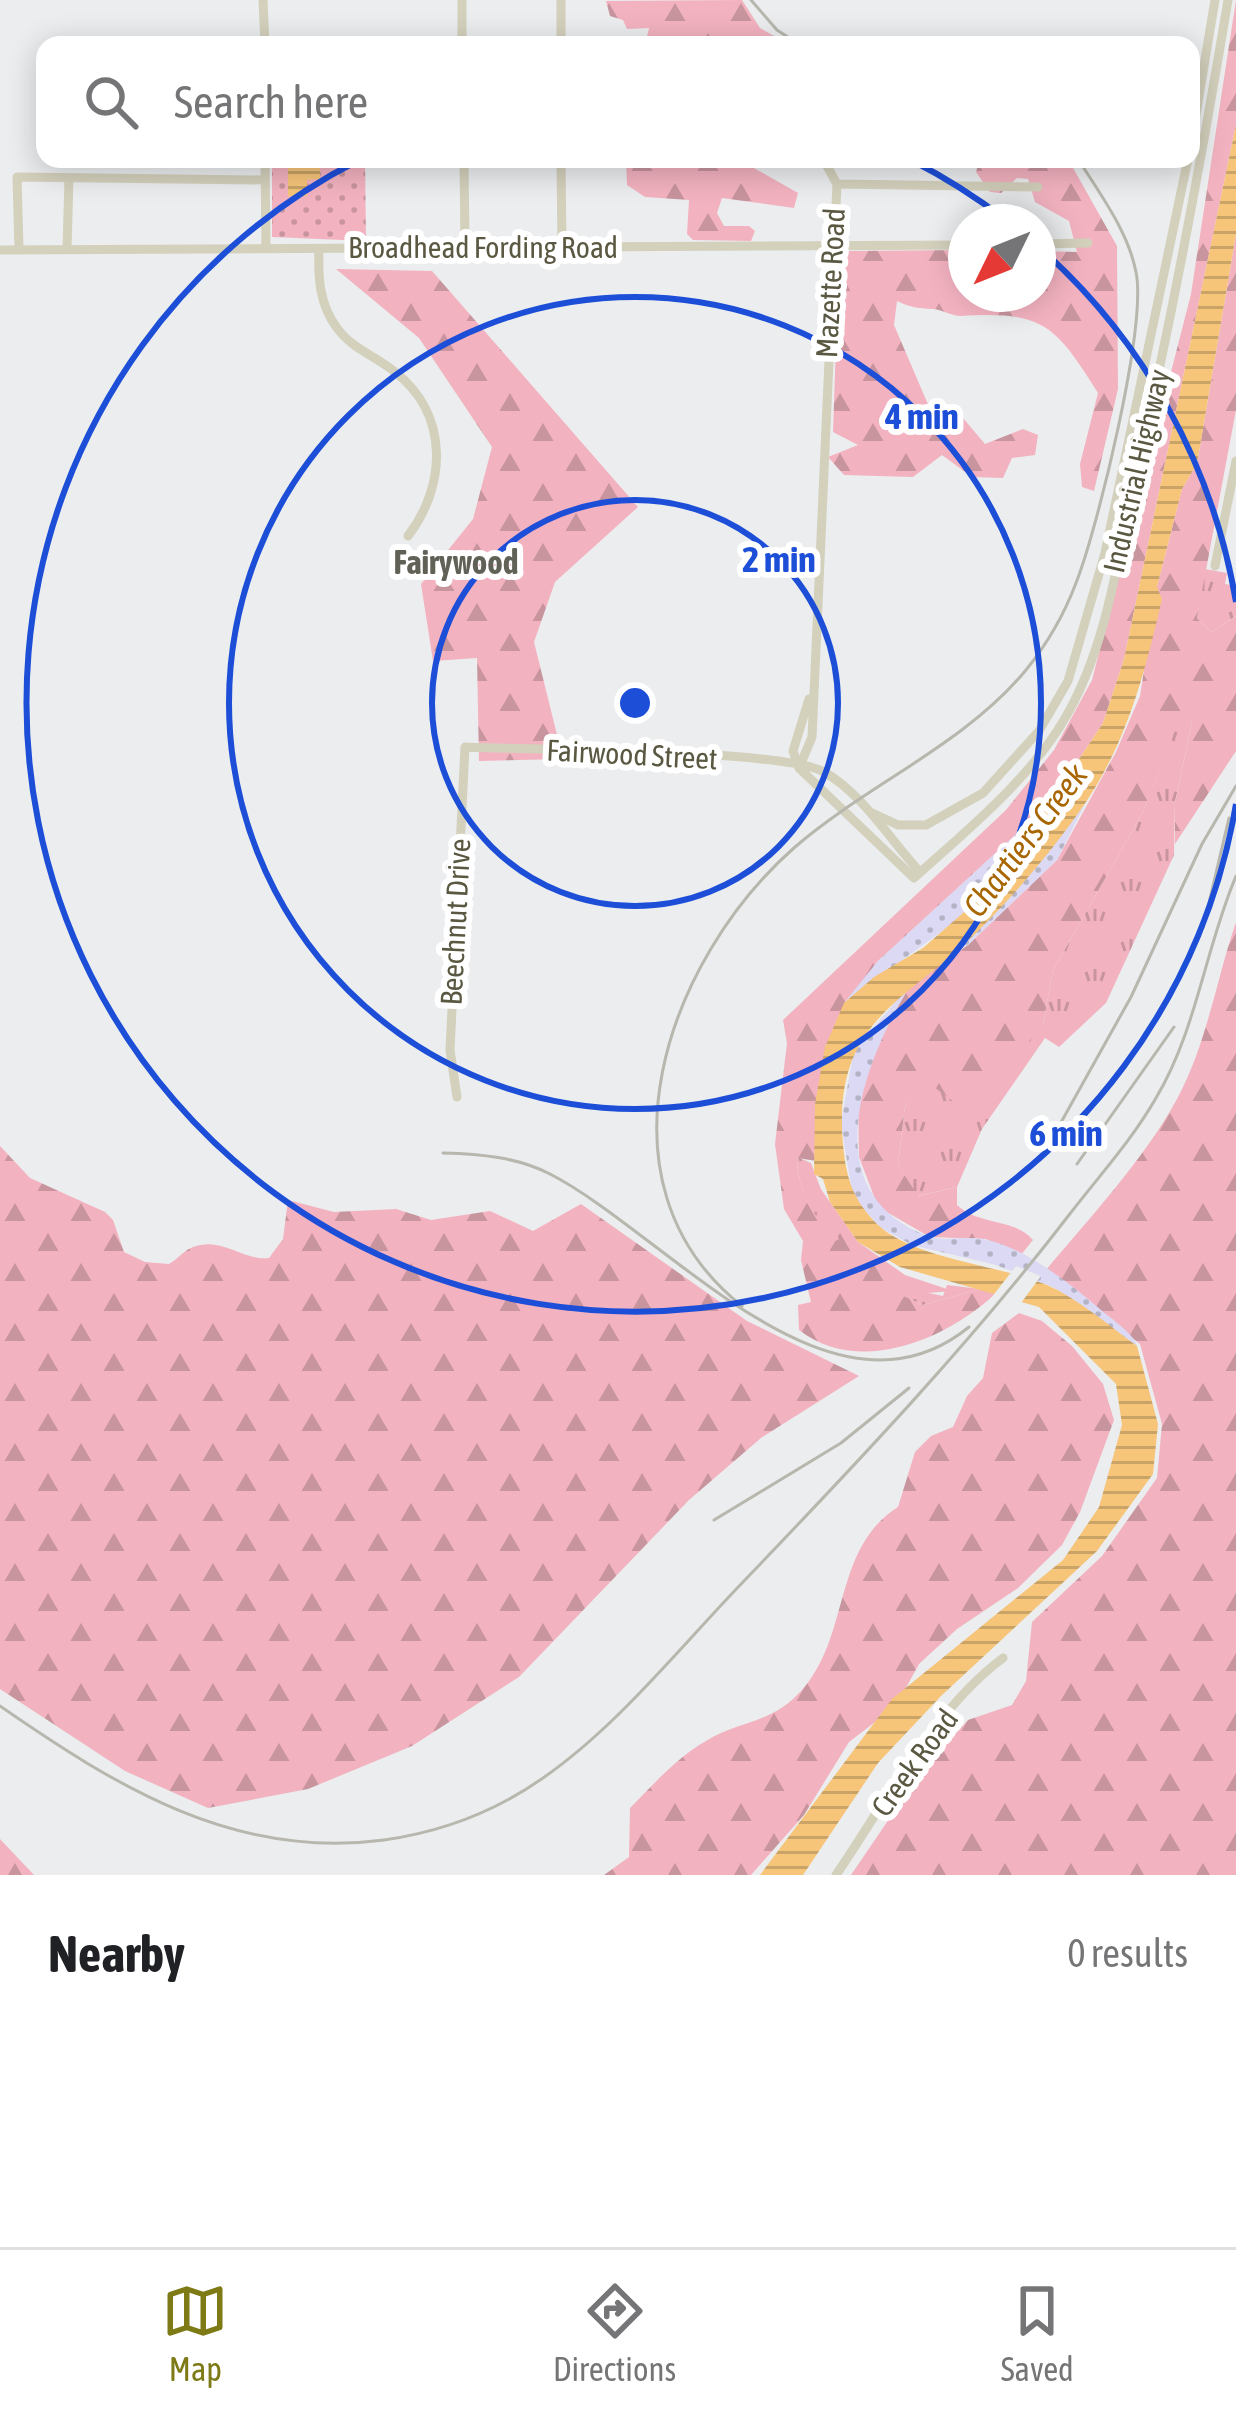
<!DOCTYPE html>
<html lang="en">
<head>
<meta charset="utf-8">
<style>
	body { margin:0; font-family:"Asap Condensed",sans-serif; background:#f2f2f2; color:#202124 }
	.compass { position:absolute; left:948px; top:204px; width:108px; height:108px; border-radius:50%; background:#fff; box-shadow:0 6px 30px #0003; rotate:227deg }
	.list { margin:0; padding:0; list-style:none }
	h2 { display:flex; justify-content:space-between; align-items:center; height:156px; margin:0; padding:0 48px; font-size:51px }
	h2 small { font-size:39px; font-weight:400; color:#757577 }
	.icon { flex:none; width:66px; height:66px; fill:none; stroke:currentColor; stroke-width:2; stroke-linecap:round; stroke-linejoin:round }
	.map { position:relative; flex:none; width:1236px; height:1875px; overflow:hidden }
	.search { position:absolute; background:#fff; box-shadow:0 6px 30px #0003; left:36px; right:36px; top:36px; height:132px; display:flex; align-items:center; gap:30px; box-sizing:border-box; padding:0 42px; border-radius:24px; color:#757577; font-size:45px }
	.sheet { height:372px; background:#fff }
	nav { display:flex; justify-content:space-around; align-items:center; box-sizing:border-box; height:168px; border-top:3px solid #e0e0e0; background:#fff; font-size:33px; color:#757577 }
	nav a { display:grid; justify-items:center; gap:6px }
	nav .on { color:#7e7a16 }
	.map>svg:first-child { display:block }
	.grass { fill:url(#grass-tufts) }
	.forest { fill:url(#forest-firs) }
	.sand { fill:url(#sand-dots) }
	.park { fill:url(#park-dots) }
	.water { fill:url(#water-rules) }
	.pier { fill:#ebedef }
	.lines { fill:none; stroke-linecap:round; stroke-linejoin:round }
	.minor { stroke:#d3d0bc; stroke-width:9 }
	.rail { stroke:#b7b7ad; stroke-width:3 }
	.ring { fill:none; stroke:#1d4ed8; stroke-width:6 }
	.labels { text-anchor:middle; stroke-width:12; stroke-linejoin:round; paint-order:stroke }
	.street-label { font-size:30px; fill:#5b5842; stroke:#fff }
	.neighbourhood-label { font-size:33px; font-weight:bold; fill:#616157; stroke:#fff }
	.water-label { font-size:33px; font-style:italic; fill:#a86601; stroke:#fff }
	.centre { fill:#1d4ed8; stroke:#fff; stroke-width:6 }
	.ring-label { font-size:36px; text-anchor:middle; font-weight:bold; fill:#1d4ed8; stroke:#fff; stroke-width:12; stroke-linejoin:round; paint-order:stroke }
</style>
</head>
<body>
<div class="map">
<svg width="1236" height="1875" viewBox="0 0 1236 1875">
	<defs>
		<pattern id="grass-tufts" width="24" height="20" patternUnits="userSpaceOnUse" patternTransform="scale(3)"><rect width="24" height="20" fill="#f3b2c0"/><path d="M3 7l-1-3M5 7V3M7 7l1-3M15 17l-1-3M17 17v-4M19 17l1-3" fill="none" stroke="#c8949e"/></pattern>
		<pattern id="forest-firs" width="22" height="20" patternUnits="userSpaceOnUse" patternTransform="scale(3)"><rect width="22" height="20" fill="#f3b2c0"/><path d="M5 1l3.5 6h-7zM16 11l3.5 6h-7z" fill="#c8949e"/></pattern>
		<pattern id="sand-dots" width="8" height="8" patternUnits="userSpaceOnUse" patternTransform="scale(3)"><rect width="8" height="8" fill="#dbd9f3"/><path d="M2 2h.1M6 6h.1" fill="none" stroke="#b5b3c6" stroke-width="1.8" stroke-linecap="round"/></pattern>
		<pattern id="park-dots" width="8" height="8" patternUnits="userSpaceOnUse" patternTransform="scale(3)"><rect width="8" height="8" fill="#f3b2c0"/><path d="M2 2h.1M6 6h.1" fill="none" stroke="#c8949e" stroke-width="1.8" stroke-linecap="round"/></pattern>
		<pattern id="water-rules" width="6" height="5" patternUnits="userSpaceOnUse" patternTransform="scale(3)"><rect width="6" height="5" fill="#f6c57a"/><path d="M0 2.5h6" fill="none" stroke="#caa366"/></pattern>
	</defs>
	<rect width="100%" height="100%" fill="#ebedef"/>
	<path class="grass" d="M1205 569 1227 573 1225 584 1236 586V616L1211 632 1197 618Z
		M1183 706 1192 722 1175 803 1174 855 1106 1003 1059 1047 1045 1038 982 1129 957 1187 917 1196 898 1165 905 1106 929 1084 1043 1025 1053 970 1143 812Z
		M797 1157 811 1163 840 1240 834 1243C815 1218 797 1189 797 1157Z
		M947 1285 980 1289 923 1305 896 1293 900 1287 943 1296Z"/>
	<path class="forest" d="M742 0 760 28 790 45H645L649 28 627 29 623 20 610 16 606 1Z
		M1236 0V125L1124 659 1103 723 1049 804 877 962 815 1104 817 1161 797 1158C797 1189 816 1218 834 1242L839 1239 810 1187 809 1172 858 1242 905 1275 953 1291 914 1294 901 1287 897 1293 923 1305 980 1289 995 1294C947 1339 859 1377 799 1330L798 1305 811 1302 801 1260 803 1241 784 1209 775 1144 787 1043 783 1020 1006 810 1054 750 1092 680 1191 294Z
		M626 159H738L798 193 794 208 722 198 717 213 724 226H749L755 231 751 241 693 240 687 234 689 200 645 197 627 185Z
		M980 159H1068L1117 246 1118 389 1094 491 1082 487 1080 464 1098 393C1055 324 1043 311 961 316 952 316 943 310 933 309 918 308 911 308 897 301L894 325 930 409 957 411 985 444 1023 429 1038 435 1035 455 1012 458 1003 478 972 477 942 455 913 477 844 475 828 457 858 445 833 432 839 256 847 251 966 250V294H1038V251L1077 252 1069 221 1035 202 1028 179 1017 178 1001 193 990 192 976 172Z
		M1236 234V410L1197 618 1211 632 1236 616V751L1175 844V803L1192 722 1183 708 1143 812 1053 970 1043 1025 999 1076 962 1108 930 1084 905 1106 898 1165 918 1196 957 1187V1205C979 1226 1015 1218 1033 1240L1020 1256 986 1239 930 1237 878 1207 859 1157 858 1098 879 1036 911 984 968 945 1057 860 1116 752 1140 696 1157 587 1182 489 1197 464Z
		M336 269 432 271 638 507 555 582 534 642 563 759 479 761 477 658 433 661 421 584 473 519 492 447 419 338Z
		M1236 922V1875H851L921 1772 968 1720 1012 1705 1026 1681 1032 1622 1102 1556 1157 1478 1162 1424 1140 1344 1046 1270C1091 1216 1143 1161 1177 1099 1207 1043 1216 981 1236 922Z
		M0 1146 30 1178 105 1212 113 1220 124 1252 145 1262 169 1264C178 1259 184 1250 193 1247 223 1236 242 1261 269 1258L283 1239 288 1200 334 1212 396 1209 431 1220 490 1211 533 1231 581 1204 747 1321 859 1376 761 1438 689 1500 519 1677 412 1746 308 1789 208 1808 125 1771 0 1689Z
		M1019 1313 1042 1321 1072 1346 1103 1384 1114 1420 1080 1512 1062 1545 1018 1588 957 1629 919 1664 896 1706 849 1742 804 1815 751 1875H604L629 1857 630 1808C654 1784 676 1758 706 1741 738 1721 772 1724 802 1690 851 1635 832 1549 898 1507L915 1452 931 1436 953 1427 967 1396 983 1378 992 1333Z
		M0 1839 34 1875H0Z"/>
	<path class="sand" d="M1049 804 976 906 844 1003 877 962Z
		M1085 804 1057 860 968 945 956 949 1023 882Z
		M911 984C864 1061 811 1192 928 1236 945 1242 966 1236 983 1239 1023 1246 1071 1284 1101 1310 1113 1320 1135 1335 1137 1346L1053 1287 996 1265 912 1245 881 1228 853 1198 841 1123 854 1050Z"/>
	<path class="park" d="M272 159H365L366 241 272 237Z"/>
	<path class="water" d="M1236 125V234L1197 464 1182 489 1157 587 1162 599C1145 672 1128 739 1086 802 1056 846 1019 890 981 928 908 1003 832 1017 843 1144 846 1178 853 1200 877 1224 915 1260 997 1264 1047 1285 1079 1299 1109 1326 1137 1346L1158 1424 1153 1474 1097 1551 941 1696 878 1763 803 1875H760L892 1699 1063 1560 1099 1507 1122 1425 1116 1384 1039 1307 900 1267 858 1242 830 1202 823 1179 814 1174 815 1104 825 1047 844 1003 874 977 923 948 996 884 1103 723 1124 659Z
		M288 167H320V179L307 180V196H288Z"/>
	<path class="pier" d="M1016 1266 1041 1276 1018 1307 991 1298Z"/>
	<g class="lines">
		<path class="minor" d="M263 0 265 45
			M561 0V45
			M462 45V0
			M1191 144 1215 0
			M265 159 266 248
			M464 159 465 248
			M561 159 562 248
			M837 184 1038 187
			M1038 244 1088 243
			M19 249 17 177 265 180
			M67 249 69 178
			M319 249C318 277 319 304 337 328 352 349 376 356 395 372 449 414 447 485 408 536
			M0 250 966 245
			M1215 566 1236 461
			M809 699 793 751 799 768 914 878C967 830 1027 782 1064 720 1106 649 1117 563 1134 484 1171 323 1201 163 1228 0
			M799 768 812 737 837 184 823 159
			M870 812 898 825H926L983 793 1039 731 1068 681 1105 553 1188 159
			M457 1097 450 1050 465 747C529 750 782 749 824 772 862 793 891 841 920 872
			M836 1875C884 1805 934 1709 1003 1658"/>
		<path class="rail" d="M751 0 777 30 800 45
			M1203 928 1229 818
			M443 1153C480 1154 517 1157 550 1174 667 1234 831 1439 969 1327
			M1040 1160 1131 997 1202 844 1236 786
			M1077 1164 1174 1027
			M742 1306C587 1183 667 959 795 847 868 784 964 745 1026 670 1047 644 1064 615 1076 583 1098 527 1147 326 1136 272 1128 231 1100 194 1078 159
			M714 1520 841 1443 909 1388
			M0 1706C117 1787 235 1860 384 1840 441 1832 496 1811 543 1778 619 1725 680 1647 744 1581 858 1462 969 1345 1069 1215 1099 1176 1132 1140 1156 1098 1197 1029 1205 949 1236 876"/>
	</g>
	<g class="ring">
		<circle cx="635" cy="703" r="203"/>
		<circle cx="635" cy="703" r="406"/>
		<path d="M1236 804A609 609 0 1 1 359 160M911 160A609 609 0 0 1 1006 220M1039 247A609 609 0 0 1 1236 602"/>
	</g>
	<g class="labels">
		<g class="street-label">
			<text x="483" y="258">Broadhead Fording Road</text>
			<text transform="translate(831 283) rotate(-87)" y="10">Mazette Road</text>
			<text transform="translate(1137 471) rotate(-77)" y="10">Industrial Highway</text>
			<text transform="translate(632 755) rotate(3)" y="10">Fairwood Street</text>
			<text transform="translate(456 922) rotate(-87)" y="10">Beechnut Drive</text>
			<text transform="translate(915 1763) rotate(-54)" y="10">Creek Road</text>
		</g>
		<g class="neighbourhood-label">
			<text x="456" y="574">Fairywood</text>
		</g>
		<g class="water-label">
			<text transform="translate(1025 840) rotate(-53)" y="12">Chartiers Creek</text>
		</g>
	</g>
	<circle cx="635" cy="703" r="18" class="centre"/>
	<g class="ring-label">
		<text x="922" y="429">4 min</text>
		<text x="779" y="572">2 min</text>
		<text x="1066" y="1146">6 min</text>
	</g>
</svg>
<svg class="compass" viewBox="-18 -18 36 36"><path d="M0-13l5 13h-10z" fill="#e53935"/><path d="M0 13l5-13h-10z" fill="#757577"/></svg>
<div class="search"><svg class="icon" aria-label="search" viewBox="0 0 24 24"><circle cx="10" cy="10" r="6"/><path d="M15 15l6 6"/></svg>Search here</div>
</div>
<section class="sheet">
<h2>Nearby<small>0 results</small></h2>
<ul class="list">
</ul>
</section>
<nav>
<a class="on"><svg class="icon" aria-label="map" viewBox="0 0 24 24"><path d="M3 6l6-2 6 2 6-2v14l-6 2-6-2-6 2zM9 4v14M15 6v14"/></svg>Map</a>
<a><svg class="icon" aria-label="directions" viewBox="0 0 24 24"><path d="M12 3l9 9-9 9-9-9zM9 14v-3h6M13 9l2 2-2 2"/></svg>Directions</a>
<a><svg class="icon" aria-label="saved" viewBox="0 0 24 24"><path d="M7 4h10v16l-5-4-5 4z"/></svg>Saved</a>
</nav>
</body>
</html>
